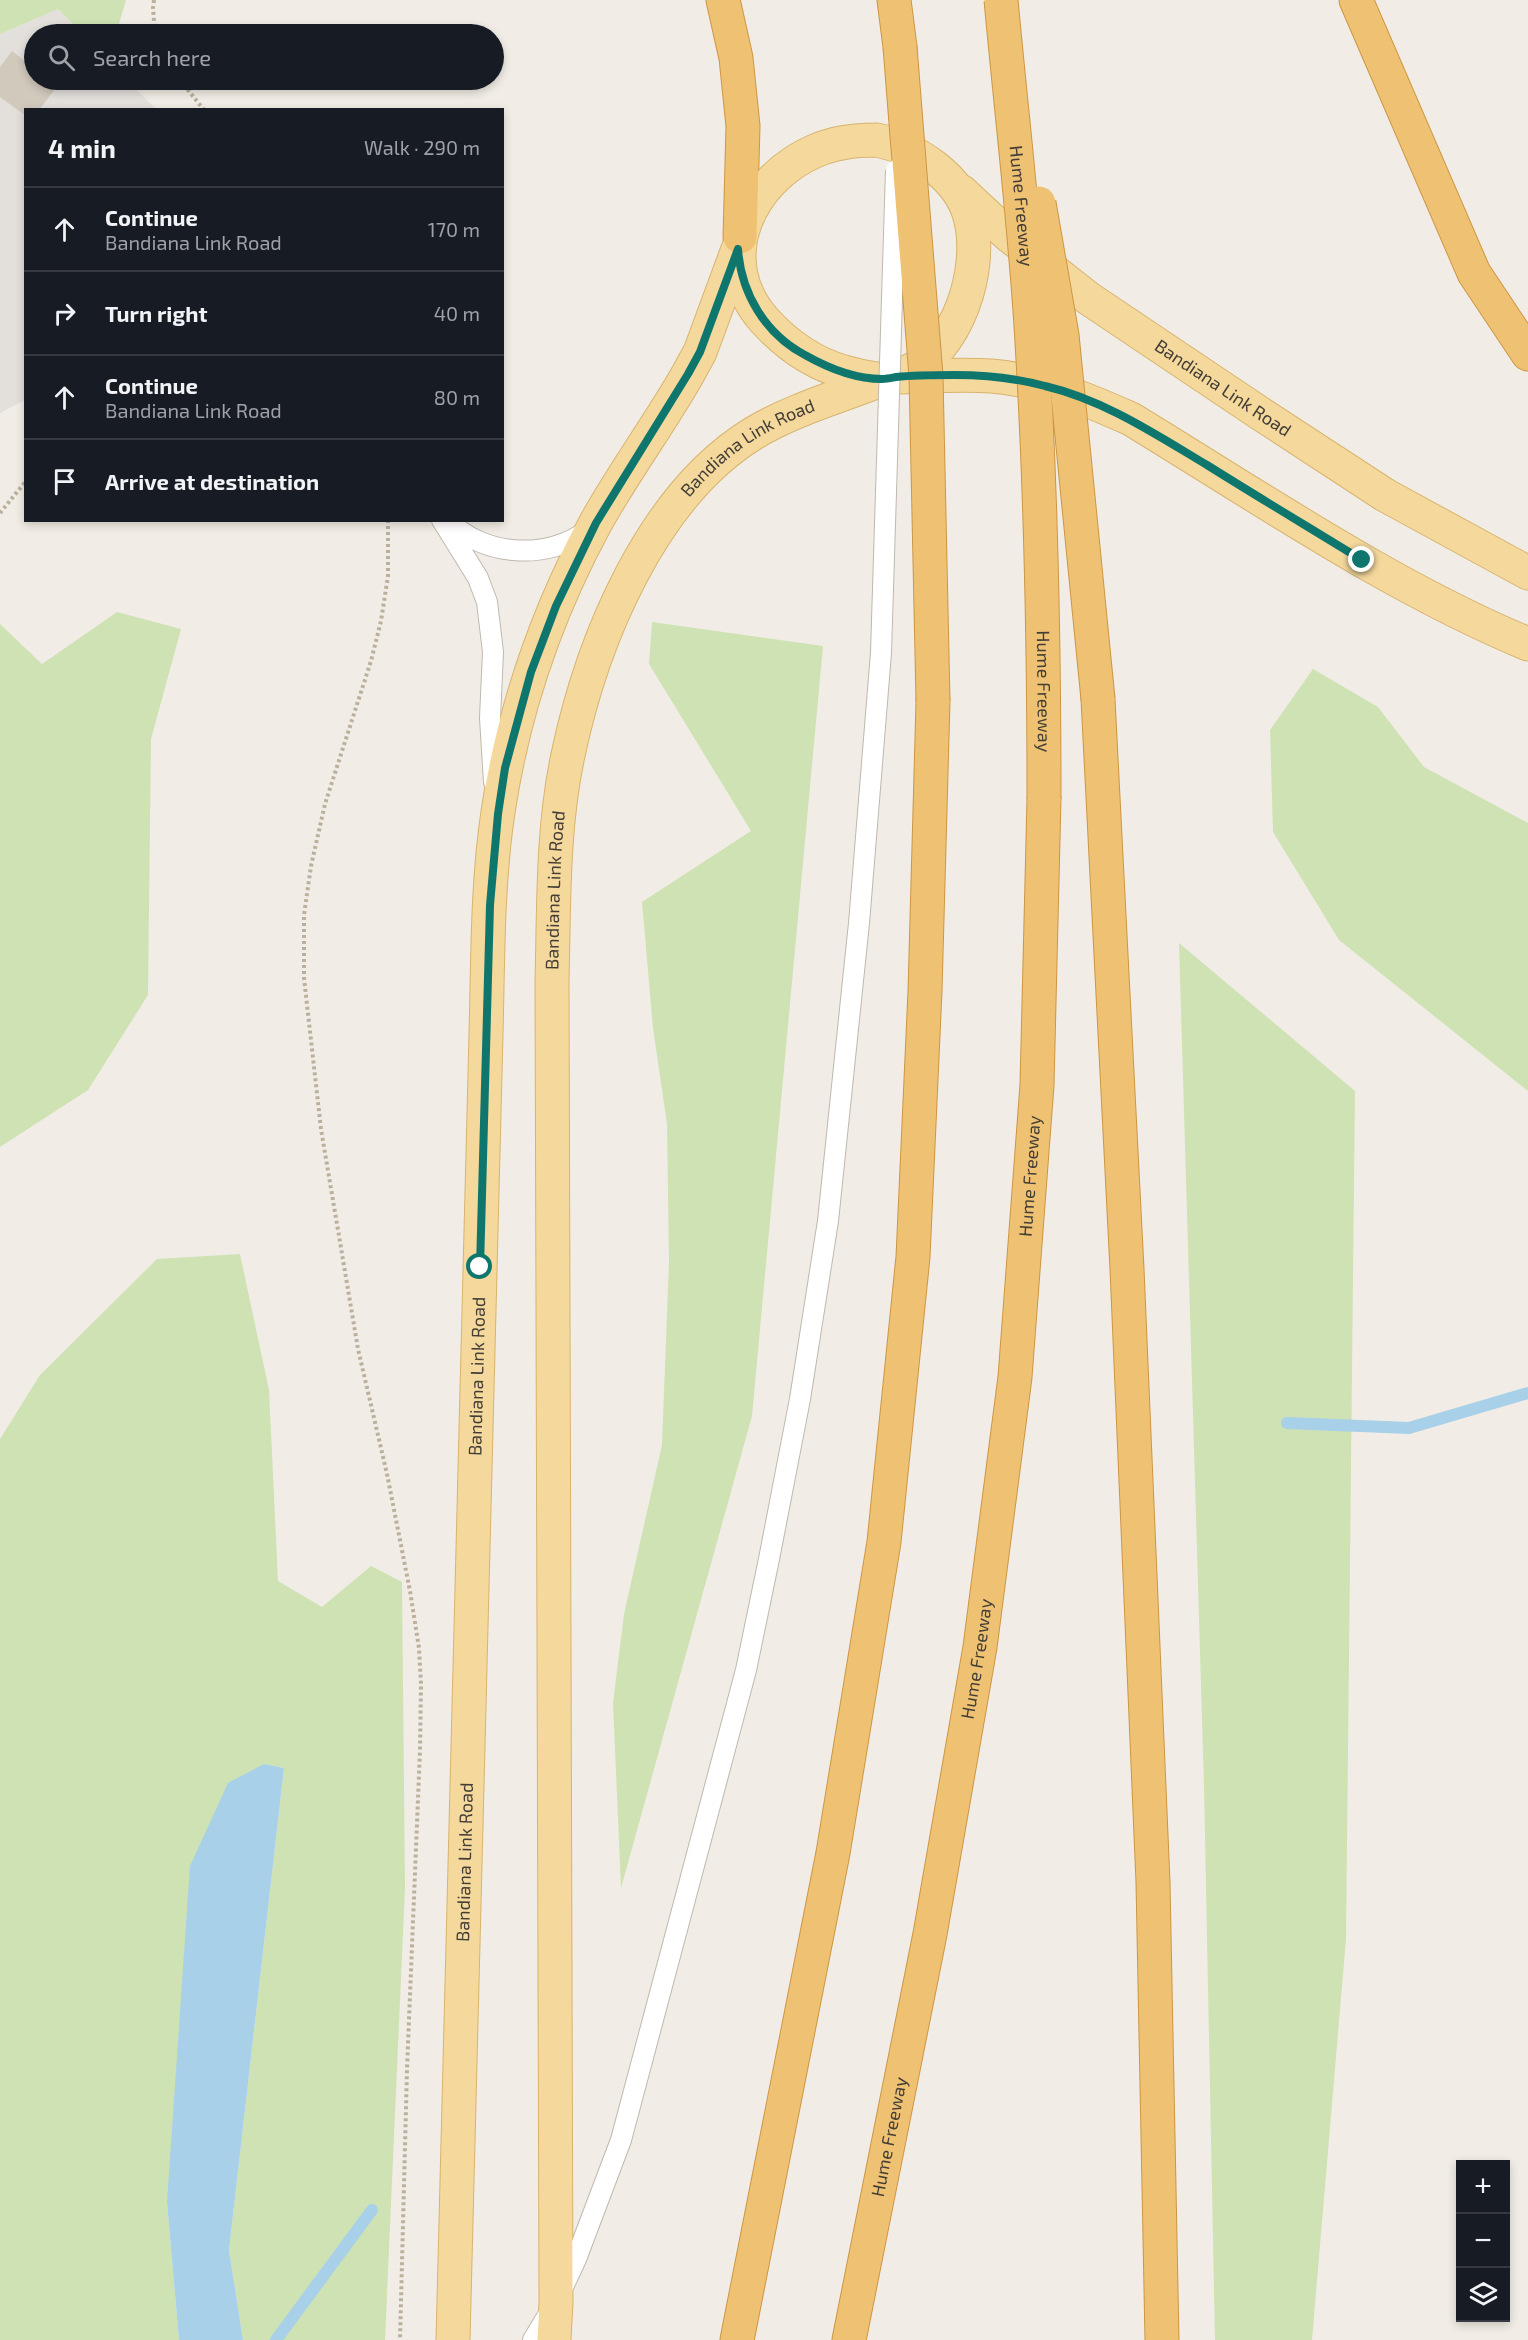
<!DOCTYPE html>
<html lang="en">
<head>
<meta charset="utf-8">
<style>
	body { margin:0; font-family:"Exo 2",sans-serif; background:#242831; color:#f1f3f6 }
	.controls { position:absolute; right:18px; bottom:18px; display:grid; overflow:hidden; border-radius:0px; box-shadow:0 3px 9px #0003 }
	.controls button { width:54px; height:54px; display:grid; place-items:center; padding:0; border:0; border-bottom:2px solid #363941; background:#171b24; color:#f1f3f6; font:30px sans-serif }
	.stop { position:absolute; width:18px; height:18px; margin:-14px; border:4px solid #0f766e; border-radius:50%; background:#fff }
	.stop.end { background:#0f766e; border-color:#fff; box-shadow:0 2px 6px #0008 }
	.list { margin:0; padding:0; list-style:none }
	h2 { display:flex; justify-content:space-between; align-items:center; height:78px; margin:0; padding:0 24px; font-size:26px }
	h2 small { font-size:20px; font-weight:400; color:#9ea1a6 }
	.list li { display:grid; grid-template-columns:39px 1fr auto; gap:18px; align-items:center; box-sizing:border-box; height:84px; padding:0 24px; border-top:2px solid #363941 }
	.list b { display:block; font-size:22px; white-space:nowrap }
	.list p { margin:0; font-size:20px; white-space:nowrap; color:#9ea1a6 }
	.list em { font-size:20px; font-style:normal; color:#9ea1a6 }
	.icon { flex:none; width:33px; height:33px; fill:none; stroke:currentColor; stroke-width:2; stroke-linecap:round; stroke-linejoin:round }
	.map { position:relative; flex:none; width:1528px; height:2340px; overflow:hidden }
	.search { position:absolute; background:#171b24; box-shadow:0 3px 9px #0003; left:24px; top:24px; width:480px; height:66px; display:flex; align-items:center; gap:15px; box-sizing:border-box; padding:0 21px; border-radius:33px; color:#9ea1a6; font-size:22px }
	.panel { position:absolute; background:#171b24; box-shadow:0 3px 9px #0003; left:24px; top:108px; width:480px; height:414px; border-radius:0px }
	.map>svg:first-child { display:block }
	.industrial { fill:#e3dfdb }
	.green { fill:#cee2b3 }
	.water { fill:#a8d0e8 }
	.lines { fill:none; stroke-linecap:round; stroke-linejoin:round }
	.stream { stroke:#a8d0e8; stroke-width:12 }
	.building { fill:#d2c9bd }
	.service-casing { stroke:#bfb8ad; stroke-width:22 }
	.primary-casing { stroke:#d7b46e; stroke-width:35 }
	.motorway-casing { stroke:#cd9644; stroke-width:35 }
	.path { stroke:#bcb09c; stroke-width:4; stroke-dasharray:3 3; stroke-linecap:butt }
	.service { stroke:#fff; stroke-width:20 }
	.primary { stroke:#f4d89c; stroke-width:33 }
	.motorway { stroke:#efc273; stroke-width:33 }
	.service-bridge-casing { stroke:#bfb8ad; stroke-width:22; stroke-linecap:butt }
	.motorway-bridge-casing { stroke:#cd9644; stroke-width:35; stroke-linecap:butt }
	.service-bridge { stroke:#fff; stroke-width:20 }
	.motorway-bridge { stroke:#efc273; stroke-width:33 }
	.route { stroke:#0f766e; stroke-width:8 }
	.labels { text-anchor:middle; stroke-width:4.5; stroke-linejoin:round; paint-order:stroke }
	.street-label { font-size:18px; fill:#433e36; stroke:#fff }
</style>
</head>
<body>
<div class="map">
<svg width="1528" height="2340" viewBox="0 0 1528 2340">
	<rect width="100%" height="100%" fill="#f1ede6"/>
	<path class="industrial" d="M58 9 83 34H34V80H127L156 109 26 110 25 400 0 413V34Z"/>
	<path class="green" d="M0 0H126L116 34H83L58 9 0 34Z
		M117 612 181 629 151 739 148 995 88 1090 0 1147V624L42 664Z
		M652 622 823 646 752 1416 621 1888 613 1703 624 1614 662 1445 669 1262 667 1124 653 1028 642 902 751 831 649 664Z
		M1313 669 1378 707 1424 767 1528 823V1091L1339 940 1273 832 1270 730Z
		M1179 943 1355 1091 1346 1939 1312 2340H1215L1204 1786Z
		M240 1254 269 1390 278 1581 322 1607 371 1566 402 1582 405 1888 385 2340H243L229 2250 284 1768 264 1764 167 2202 179 2340H0V1439L40 1375 157 1259Z"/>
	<path class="water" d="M264 1764 284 1768 229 2250 243 2340H179L167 2202 190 1866 228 1783Z"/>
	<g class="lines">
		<path class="stream" d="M1287 1423 1409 1428 1528 1393
			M276 2340 372 2210"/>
	</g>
	<path class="building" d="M12 51 34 68V80H50L58 85 39 110H26V116L0 97V67Z"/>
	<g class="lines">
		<defs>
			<path id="service" d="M442 520 478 578 487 602 493 652 490 718 494 782
				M448 520C483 557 549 561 589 529
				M533 2340 556 2302 576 2259 621 2140 746 1670 769 1559 800 1399 828 1221 859 923 881 653"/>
			<g id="primary">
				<path d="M877 140C915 148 960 177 970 217 984 268 958 352 905 373 899 375 891 379 884 379 871 380 856 375 844 372 812 363 787 345 765 321 711 261 748 180 815 151 835 142 855 140 877 140Z"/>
				<path id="s1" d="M962 192 1007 234 1088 298 1258 412 1385 495 1528 573"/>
				<path d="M899 377C930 376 961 374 991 376 1041 380 1086 399 1131 419 1259 497 1391 587 1528 644"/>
				<path id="s2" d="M453 2340 486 1034C488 960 487 885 498 812 513 712 547 613 595 524 623 473 659 425 688 374L700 352 738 249"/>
				<path id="s3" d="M554 2340 556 2302 552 981C554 907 552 829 568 755 592 641 651 496 754 433 794 409 841 396 884 379"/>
			</g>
			<g id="motorway">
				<path d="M723 0 736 58 743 126 740 237"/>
				<path d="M894 0 900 47"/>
				<path d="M1356 0 1474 273 1528 354"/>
				<path d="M1098 699 1127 1269 1153 1882 1162 2340"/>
				<path d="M737 2340 833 1853 884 1542 913 1257 925 991 933 701"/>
				<path id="s4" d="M849 2340 930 1934 980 1647 1015 1377 1037 1085 1044 799"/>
			</g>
		</defs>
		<use href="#service" class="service-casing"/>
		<use href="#primary" class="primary-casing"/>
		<use href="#motorway" class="motorway-casing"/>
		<path class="path" d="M154 0 153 8 155 34
			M180 80 204 110
			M0 513 26 481
			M388 520V576L381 621 371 661 325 804 311 866 304 915V978L321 1129 358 1349 387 1474 410 1591 419 1648 421 1684 420 1750 407 2069 400 2340"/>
		<use href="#service" class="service"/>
		<use href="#primary" class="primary"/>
		<use href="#motorway" class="motorway"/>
		<defs>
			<path id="service-bridge" d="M881 653 896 170"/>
			<g id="motorway-bridge">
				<path id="s5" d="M1001 0C1011 109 1024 217 1031 326 1041 484 1044 641 1044 799"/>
				<path d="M900 47 926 376 933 701"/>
				<path d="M1039 203 1062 335 1098 699"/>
			</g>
		</defs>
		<use href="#service-bridge" class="service-bridge-casing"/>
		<use href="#motorway-bridge" class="motorway-bridge-casing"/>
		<use href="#service-bridge" class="service-bridge"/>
		<use href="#motorway-bridge" class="motorway-bridge"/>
	</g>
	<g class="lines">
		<path class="route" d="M480 1267 490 905 498 814 505 768 531 672 556 606 596 523 688 374 700 352 738 249C741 293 765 334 805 355 828 368 856 379 882 379 887 379 891 378 896 377 915 375 935 375 955 375 985 375 1015 378 1045 386 1104 400 1155 434 1207 465 1258 497 1310 528 1362 560"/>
	</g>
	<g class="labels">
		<g class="street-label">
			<text dy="6" stroke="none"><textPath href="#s5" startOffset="207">Hume Freeway</textPath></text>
			<text dy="6" stroke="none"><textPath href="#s1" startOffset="327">Bandiana Link Road</textPath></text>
			<text dy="6" stroke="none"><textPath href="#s3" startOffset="1954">Bandiana Link Road</textPath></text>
			<text dy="6" stroke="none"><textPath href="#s5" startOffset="693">Hume Freeway</textPath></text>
			<text dy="6" stroke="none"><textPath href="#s3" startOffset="1450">Bandiana Link Road</textPath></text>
			<text dy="6" stroke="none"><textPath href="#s4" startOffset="1179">Hume Freeway</textPath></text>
			<text dy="6" stroke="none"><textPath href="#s2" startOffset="964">Bandiana Link Road</textPath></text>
			<text dy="6" stroke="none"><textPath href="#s4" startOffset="693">Hume Freeway</textPath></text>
			<text dy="6" stroke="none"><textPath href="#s2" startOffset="478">Bandiana Link Road</textPath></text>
			<text dy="6" stroke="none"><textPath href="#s4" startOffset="207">Hume Freeway</textPath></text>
		</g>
	</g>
</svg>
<div class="controls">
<button>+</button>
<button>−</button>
<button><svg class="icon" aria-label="layers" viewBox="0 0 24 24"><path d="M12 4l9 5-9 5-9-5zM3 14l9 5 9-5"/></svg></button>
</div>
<div class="stop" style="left:480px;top:1267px"></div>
<div class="stop end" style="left:1362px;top:560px"></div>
<div class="search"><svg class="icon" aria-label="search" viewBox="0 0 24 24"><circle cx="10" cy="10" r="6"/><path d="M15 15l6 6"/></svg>Search here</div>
<section class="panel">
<h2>4 min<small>Walk · 290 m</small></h2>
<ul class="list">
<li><svg class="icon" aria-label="ahead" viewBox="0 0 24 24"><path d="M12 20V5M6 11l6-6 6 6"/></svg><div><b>Continue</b><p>Bandiana Link Road</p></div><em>170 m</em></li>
<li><svg class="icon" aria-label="right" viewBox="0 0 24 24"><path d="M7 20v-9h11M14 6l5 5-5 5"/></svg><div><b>Turn right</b></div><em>40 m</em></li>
<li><svg class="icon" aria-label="ahead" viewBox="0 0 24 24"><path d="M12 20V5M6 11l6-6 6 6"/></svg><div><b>Continue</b><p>Bandiana Link Road</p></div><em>80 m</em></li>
<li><svg class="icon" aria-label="arrive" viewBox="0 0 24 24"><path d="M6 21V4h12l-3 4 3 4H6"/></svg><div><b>Arrive at destination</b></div></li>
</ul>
</section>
</div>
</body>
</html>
